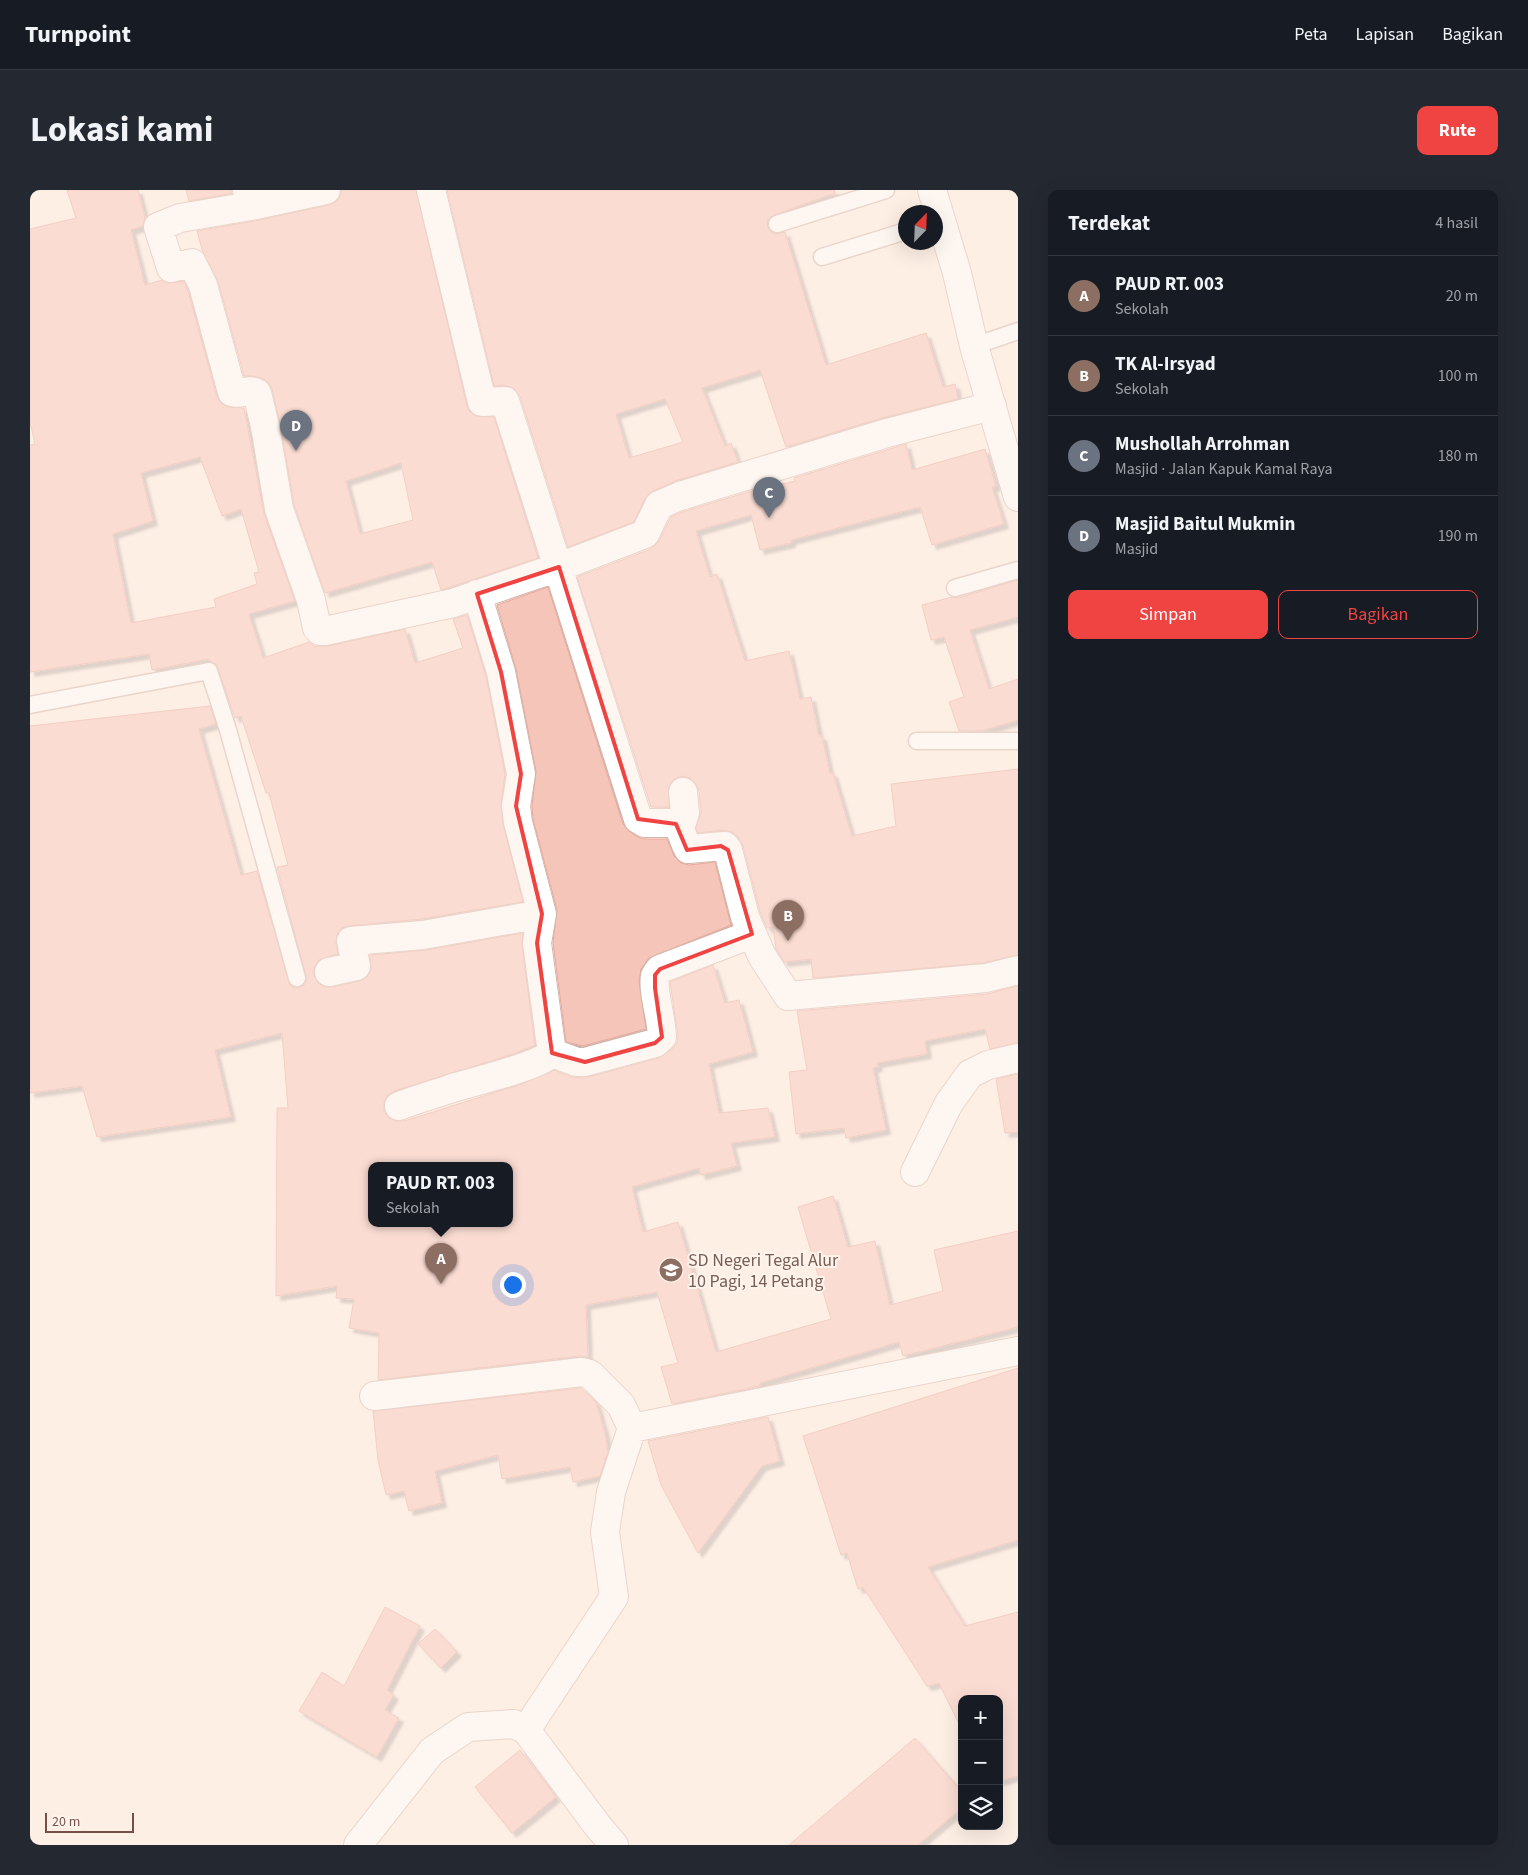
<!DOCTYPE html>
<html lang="id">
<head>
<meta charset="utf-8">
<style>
	body { margin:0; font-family:"Source Sans 3",sans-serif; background:#242831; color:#f1f3f6 }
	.controls { position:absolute; right:15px; bottom:15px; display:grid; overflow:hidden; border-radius:10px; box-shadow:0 5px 20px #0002 }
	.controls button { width:45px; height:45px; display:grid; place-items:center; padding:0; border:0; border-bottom:1px solid #363941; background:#171b24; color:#f1f3f6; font:25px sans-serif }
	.compass { position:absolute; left:868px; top:15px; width:45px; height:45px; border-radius:50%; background:#171b24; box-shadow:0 5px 20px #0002; rotate:23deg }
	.scale { position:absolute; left:15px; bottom:12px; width:89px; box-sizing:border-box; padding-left:5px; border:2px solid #784f48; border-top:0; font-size:14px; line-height:18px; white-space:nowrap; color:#784f48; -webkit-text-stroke:4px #fff4ec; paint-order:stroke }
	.you { position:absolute; left:482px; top:1094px; width:18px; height:18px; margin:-12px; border:4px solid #fff; border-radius:50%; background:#1a73e8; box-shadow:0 0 0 8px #1a73e833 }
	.badge { display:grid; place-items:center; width:32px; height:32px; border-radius:50%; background:#ef4442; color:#fff; font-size:16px; font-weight:700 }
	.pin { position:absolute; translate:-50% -41px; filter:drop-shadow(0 1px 2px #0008) }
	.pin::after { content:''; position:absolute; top:26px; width:18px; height:15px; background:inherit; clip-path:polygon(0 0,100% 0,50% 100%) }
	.popup { position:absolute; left:338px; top:972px; width:145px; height:65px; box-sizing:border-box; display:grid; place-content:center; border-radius:10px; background:#171b24; filter:drop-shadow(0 1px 4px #0005); font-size:16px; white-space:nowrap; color:#9ea1a6 }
	.popup b { font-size:19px; color:#f1f3f6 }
	.popup::after { content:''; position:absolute; left:50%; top:100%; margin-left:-10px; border:10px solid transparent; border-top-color:#171b24 }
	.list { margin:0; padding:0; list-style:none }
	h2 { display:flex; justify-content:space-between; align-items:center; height:65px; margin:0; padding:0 20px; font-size:21px }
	h2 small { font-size:16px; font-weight:400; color:#9ea1a6 }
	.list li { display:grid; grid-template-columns:32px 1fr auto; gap:15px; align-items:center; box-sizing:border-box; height:80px; padding:0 20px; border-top:1px solid #363941 }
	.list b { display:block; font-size:19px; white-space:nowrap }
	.list p { margin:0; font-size:16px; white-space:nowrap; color:#9ea1a6 }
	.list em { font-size:16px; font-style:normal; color:#9ea1a6 }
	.actions { display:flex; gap:10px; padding:15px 20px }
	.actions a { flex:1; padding:11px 0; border:1px solid #ef4442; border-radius:10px; text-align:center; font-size:18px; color:#ef4442 }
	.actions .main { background:#ef4442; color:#fff }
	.icon { flex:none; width:28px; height:28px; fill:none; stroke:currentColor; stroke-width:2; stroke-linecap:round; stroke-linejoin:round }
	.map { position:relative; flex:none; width:988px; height:1655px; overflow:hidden; border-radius:10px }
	header { display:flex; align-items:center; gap:30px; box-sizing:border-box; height:70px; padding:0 25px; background:#171b24; border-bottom:1px solid #363941 }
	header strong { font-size:24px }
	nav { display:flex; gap:28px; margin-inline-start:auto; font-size:18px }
	.intro { display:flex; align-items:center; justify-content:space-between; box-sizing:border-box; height:120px; padding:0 30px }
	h1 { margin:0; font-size:35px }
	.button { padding:12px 22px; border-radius:10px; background:#ef4442; color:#fff; font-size:18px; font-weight:700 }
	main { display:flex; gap:30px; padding:0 30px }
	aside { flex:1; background:#171b24; border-radius:10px; box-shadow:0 5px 20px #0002 }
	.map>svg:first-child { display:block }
	.building { fill:#f5c5ba; stroke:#e9a79a; fill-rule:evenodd; filter:url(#shadow) }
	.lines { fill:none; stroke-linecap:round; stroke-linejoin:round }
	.service-casing { stroke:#d2b6ac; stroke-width:19 }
	.minor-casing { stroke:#d2b6ac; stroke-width:30 }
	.secondary-casing { stroke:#d8b6ac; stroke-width:30 }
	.service { stroke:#fff; stroke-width:16 }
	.minor { stroke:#fff; stroke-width:28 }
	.secondary { stroke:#fff; stroke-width:28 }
	.marked { fill:none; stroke:#ef4442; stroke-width:4; stroke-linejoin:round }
	.labels { text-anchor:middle; stroke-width:4; stroke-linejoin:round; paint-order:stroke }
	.education-label { font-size:18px; fill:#785e54; stroke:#fff4ec; text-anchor:start }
</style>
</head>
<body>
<header>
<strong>Turnpoint</strong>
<nav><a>Peta</a><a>Lapisan</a><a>Bagikan</a></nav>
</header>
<div class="intro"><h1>Lokasi kami</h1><a class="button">Rute</a></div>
<main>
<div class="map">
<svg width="988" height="1655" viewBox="0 0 988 1655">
	<defs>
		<filter id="shadow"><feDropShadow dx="4.5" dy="4.5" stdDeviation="1" flood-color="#0004"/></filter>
	</defs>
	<rect width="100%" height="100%" fill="#feefe5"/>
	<path class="building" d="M37 0H108L115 28 113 36 101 40 115 95 132 90 137 93 154 91 158 101 187 207 192 214 198 217 214 218 234 324 265 411 219 424 233 468 279 452 284 456H298L375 439 385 473 433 458 423 429 437 425 456 486 475 584 471 614 473 634 493 712 391 729 319 736 312 738 307 745 306 754 308 764 289 770 284 777V785L288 793 295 797H302L329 791 336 788 341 780 340 765 396 760 493 743 492 755 505 855 483 864 364 901 357 906 354 913V921L359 928 366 931H374L492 894 524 880 542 887 555 888 629 868 642 859 647 853 648 846 640 792 683 775 695 813 709 810 723 862 679 874 689 923 738 918 745 947 701 953 707 976 671 985 669 978 602 997 613 1042 648 1032 686 1162 801 1129 768 1017 803 1006 818 1057 845 1051 860 1115 913 1101 904 1060 988 1041V1137L873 1166 869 1152 730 1193V1196L642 1214 631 1177 648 1173 627 1102 556 1115 558 1167 550 1166 348 1190 349 1143 319 1138 324 1109 306 1108 307 1096 246 1106 247 918H258L252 843 185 860 201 927 67 947 52 896 0 903V536L180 516 186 534 169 539 211 685 227 681 260 795 264 798H269L274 795 277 790 247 677 258 675 239 603H236L211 526 205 528 186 474 179 471V469L122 480 119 464 0 482V255L5 254 0 232V39L46 28ZM170 267 192 326 211 319 229 382 224 383 227 394 184 409 186 417 101 433 83 344 123 331 111 283ZM339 975H480V1033H342Z
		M156 0H202V3L159 11Z
		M311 0H386L437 216 440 222 446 226 464 227 508 368 411 400 402 372 295 403 264 315 250 233 242 199 239 193 233 189 223 186H214L188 91 173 63 167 41 224 31 299 15 307 11 311 5ZM371 273 383 330 330 344 316 291Z
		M417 0H804L805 3 744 25 739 28 737 32 738 37 741 42 745 44 755 42 796 175 896 143 913 197 925 194 928 209 852 228 756 257 730 180 672 198 695 256 701 253 708 272 645 291 623 301 615 308 604 332 538 357 490 206 483 198 474 195 464 196ZM635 209 653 252 599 268 586 224Z
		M876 254 882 280 955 259 966 296 962 297 974 334 902 355 890 317 761 350V353L730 360 721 325 666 341 680 387 687 384 715 471 759 461 770 509 781 507 789 546H792L800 583H803L822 646 866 636 861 594 988 579V765L953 773 783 788 781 769 754 772 746 759 743 737 737 738 730 722 713 656 708 647 702 642 694 640 668 643 666 638 671 622 669 601 665 593 660 588 652 586 644 589 639 596V617H621L547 387 621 359 629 351 641 327 655 321 718 302 765 291 764 288Z
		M988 390V427L940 440 959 499 988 489V530L952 541H929L919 512 934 507 914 447 901 450 892 415 922 407 928 408Z
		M518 397 593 634 600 642 608 647 615 649H637L644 666 651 673 659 675 685 672 701 735 619 768 611 779 609 791 616 839 553 856 536 852 523 753 527 720 503 629 502 616 506 581 486 479 467 415Z
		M988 796V853L960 859 955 839 895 851 897 864 847 873 848 877 843 878 856 940 816 948 814 938 766 944 759 882 777 880 767 821 957 804Z
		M988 884V942L975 943 966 889Z
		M988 1178V1350L898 1377 935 1436 988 1422V1586L969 1591V1509H932V1540L909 1493 897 1496 833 1397 828 1399 817 1363 811 1365 773 1246Z
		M551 1198 566 1212 575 1243 578 1262 576 1268H574L575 1271 570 1286 543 1292 540 1277 472 1289 468 1265 405 1281 412 1313 379 1321 374 1301 356 1305 348 1270 343 1221Z
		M738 1227 750 1271 732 1276 668 1363 631 1295 618 1251Z
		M355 1417 390 1436 357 1500 364 1505 355 1520 369 1528 347 1567 269 1521 292 1482 314 1496Z
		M405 1439 427 1462 411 1478 388 1454Z
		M885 1548 932 1602V1618L888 1655H759Z
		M490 1560 526 1607 482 1643 445 1597Z"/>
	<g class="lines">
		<defs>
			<path id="service" d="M747 34 856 0
				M792 67 876 41
				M944 156 988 141
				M925 398 988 380
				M0 515 179 481 198 540 267 788
				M887 551H988"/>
			<path id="minor" d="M217 0 221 16 296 0
				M401 0 452 212 475 211 608 629 615 633H642C653 638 652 649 658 659L695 656 698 660 715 727 732 766 758 806 956 788 988 780
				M221 16 150 28 128 37 141 78 162 73 173 95 202 202C211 205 219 198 227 203L235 236 249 319 281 410 287 438 290 441H295L423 413 529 377 615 344 629 315 650 306 857 243 962 216
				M650 638 655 623 653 602
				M299 782 326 776 321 751 393 745 512 724 488 632 486 616 491 584 471 482 447 404
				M522 863 547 872H555L625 853 632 847C632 830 622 800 625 786 626 784 628 781 630 779L722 744
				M369 916C385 910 401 905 417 900 440 892 506 878 522 863L507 753 512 724
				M885 982 919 913 940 884 958 875 988 868
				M344 1206 552 1182 560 1184 591 1215 602 1238 581 1302 575 1342 584 1407 496 1540
				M602 1238 988 1161
				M328 1655 402 1561 438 1537 484 1534 496 1540 567 1635 584 1655"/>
			<path id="secondary" d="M902 0 927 83 944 156 988 307"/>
		</defs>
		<use href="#service" class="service-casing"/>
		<use href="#minor" class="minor-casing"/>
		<use href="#secondary" class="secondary-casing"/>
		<use href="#service" class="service"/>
		<use href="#minor" class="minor"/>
		<use href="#secondary" class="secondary"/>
	</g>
	<path d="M0 0H988V1655H0ZM529 377 608 629 646 634 657 660 691 656 698 660 722 744 630 779 625 785V798L632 847 625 853 555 872 522 863 507 753 512 724 486 616 491 584 471 482 447 404Z" fill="#feefe5" fill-opacity=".55" fill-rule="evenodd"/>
	<path class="marked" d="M529 377 608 629 646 634 657 660 691 656 698 660 722 744 630 779 625 785V798L632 847 625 853 555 872 522 863 507 753 512 724 486 616 491 584 471 482 447 404Z"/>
	<defs>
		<symbol id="school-disc" viewBox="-11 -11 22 22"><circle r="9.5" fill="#8d6e63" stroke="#fff4ec"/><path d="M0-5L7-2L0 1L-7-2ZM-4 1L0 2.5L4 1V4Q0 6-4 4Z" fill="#fff"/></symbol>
	</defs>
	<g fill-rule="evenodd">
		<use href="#school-disc" x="627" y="1066" width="28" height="28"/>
	</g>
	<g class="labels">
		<g class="education-label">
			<text x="658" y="1076">SD Negeri Tegal Alur<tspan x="658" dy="21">10 Pagi, 14 Petang</tspan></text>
		</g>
	</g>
</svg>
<div class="controls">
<button>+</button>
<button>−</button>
<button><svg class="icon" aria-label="layers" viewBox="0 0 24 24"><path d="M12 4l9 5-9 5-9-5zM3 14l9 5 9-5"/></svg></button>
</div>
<svg class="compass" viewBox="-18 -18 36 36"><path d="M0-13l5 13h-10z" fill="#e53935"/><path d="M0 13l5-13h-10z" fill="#9ea1a6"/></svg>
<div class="scale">20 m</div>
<div class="you"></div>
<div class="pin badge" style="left:411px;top:1094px;background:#8d6e63">A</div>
<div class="popup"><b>PAUD RT. 003</b>Sekolah</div>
<div class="pin badge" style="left:758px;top:751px;background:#8d6e63">B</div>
<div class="pin badge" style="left:739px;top:328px;background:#6b7280">C</div>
<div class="pin badge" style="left:266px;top:261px;background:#6b7280">D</div>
</div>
<aside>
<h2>Terdekat<small>4 hasil</small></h2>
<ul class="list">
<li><span class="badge" style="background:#8d6e63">A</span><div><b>PAUD RT. 003</b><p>Sekolah</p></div><em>20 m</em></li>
<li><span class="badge" style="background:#8d6e63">B</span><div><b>TK Al-Irsyad</b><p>Sekolah</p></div><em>100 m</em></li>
<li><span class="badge" style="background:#6b7280">C</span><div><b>Mushollah Arrohman</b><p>Masjid · Jalan Kapuk Kamal Raya</p></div><em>180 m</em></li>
<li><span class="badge" style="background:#6b7280">D</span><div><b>Masjid Baitul Mukmin</b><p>Masjid</p></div><em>190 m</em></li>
</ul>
<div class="actions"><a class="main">Simpan</a><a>Bagikan</a></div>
</aside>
</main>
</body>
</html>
